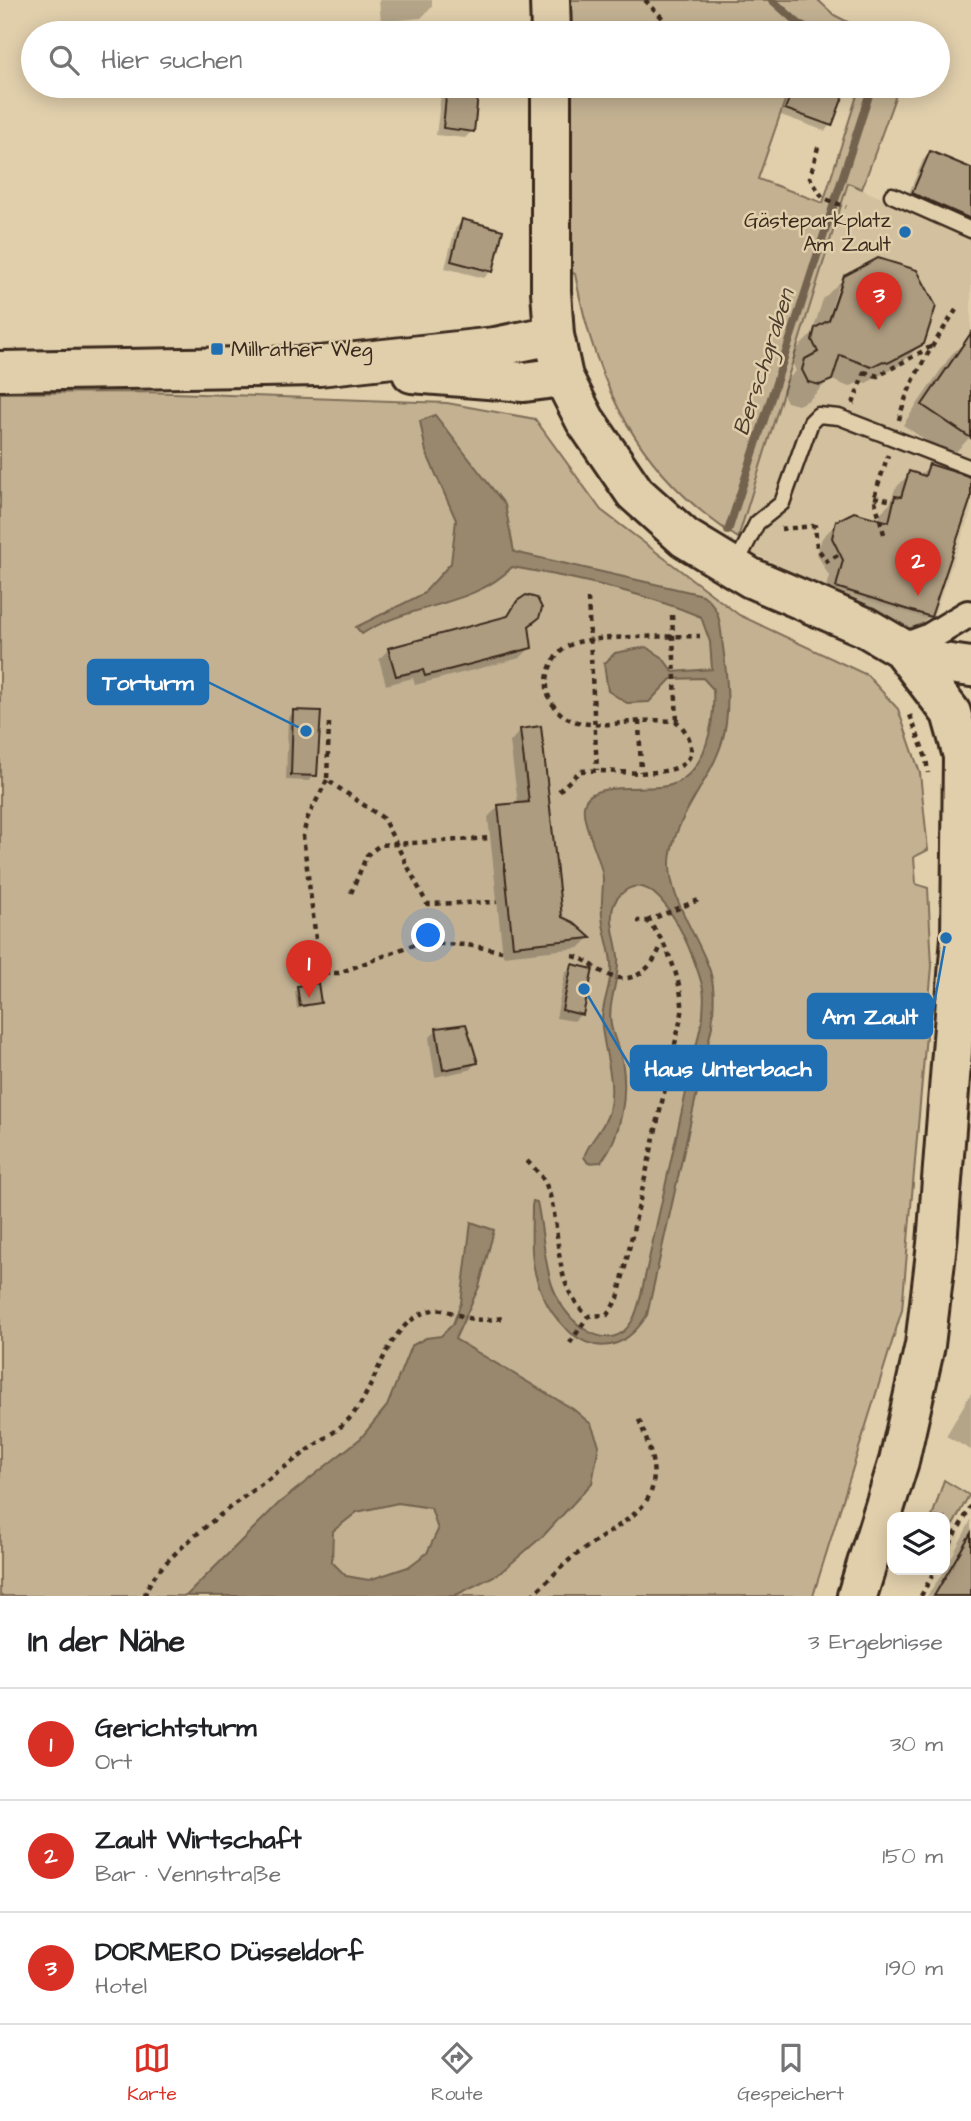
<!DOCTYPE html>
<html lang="de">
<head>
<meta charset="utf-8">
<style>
	body { margin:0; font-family:"Architects Daughter",sans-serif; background:#f6f6f6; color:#202124 }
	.controls { position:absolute; right:21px; bottom:21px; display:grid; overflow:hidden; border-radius:14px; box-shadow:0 4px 18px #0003 }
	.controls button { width:63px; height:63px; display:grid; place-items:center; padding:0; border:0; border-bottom:2px solid #e0e0e0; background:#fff; color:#202124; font:35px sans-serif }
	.you { position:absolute; left:429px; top:936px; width:24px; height:24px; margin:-18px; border:5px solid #fff; border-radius:50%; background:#1a73e8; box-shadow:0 0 0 10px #1a73e833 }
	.badge { display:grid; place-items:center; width:46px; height:46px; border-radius:50%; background:#d93025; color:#fff; font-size:23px; font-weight:700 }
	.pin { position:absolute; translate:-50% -58px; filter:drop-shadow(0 2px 4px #0008) }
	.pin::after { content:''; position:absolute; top:37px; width:24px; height:21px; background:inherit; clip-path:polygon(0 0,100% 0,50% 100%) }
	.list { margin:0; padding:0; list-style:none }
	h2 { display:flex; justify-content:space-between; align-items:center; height:91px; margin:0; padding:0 28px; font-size:30px }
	h2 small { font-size:23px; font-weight:400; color:#757577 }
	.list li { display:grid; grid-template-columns:46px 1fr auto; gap:21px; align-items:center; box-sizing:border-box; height:112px; padding:0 28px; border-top:2px solid #e0e0e0 }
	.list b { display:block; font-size:26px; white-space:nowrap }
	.list p { margin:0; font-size:23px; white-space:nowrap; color:#757577 }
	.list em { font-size:23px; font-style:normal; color:#757577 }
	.icon { flex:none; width:38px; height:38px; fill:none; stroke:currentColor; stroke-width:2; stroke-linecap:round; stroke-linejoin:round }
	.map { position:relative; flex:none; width:971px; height:1596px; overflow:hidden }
	.search { position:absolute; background:#fff; box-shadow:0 4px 18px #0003; left:21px; right:21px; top:21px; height:77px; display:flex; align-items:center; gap:18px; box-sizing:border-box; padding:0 24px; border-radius:38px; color:#757577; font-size:26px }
	.sheet { height:427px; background:#fff }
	nav { display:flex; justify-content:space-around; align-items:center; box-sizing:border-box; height:98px; border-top:2px solid #e0e0e0; background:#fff; font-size:19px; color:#757577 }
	nav a { display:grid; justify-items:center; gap:4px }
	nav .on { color:#d93025 }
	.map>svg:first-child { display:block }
	.built { fill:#d2c09f }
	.green { fill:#c3b192; stroke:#7f6e58; stroke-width:2 }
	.water { fill:#99886e; stroke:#73624e; stroke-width:2; fill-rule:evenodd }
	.shadow { fill:#0003; fill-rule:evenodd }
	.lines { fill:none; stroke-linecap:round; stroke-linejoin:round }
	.stream { stroke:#73624e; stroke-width:8 }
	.building { fill:#ae9c80; stroke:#3b2a1e; stroke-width:2 }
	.lane-casing { stroke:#3b2a1e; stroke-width:19 }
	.street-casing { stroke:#3b2a1e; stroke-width:32 }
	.secondary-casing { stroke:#3b2a1e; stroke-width:44 }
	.path { stroke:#3b2a1e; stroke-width:4.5; stroke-dasharray:5 5; stroke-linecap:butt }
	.lane { stroke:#e1cfac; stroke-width:14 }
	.street { stroke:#e1cfac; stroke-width:26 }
	.secondary { stroke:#e1cfac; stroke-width:38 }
	.poi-dot { fill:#1f6fb2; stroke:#e1cfac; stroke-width:2.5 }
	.labels { text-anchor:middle; stroke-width:5; stroke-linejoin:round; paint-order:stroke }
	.poi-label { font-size:21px; fill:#3b2a1e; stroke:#e1cfac; text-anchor:end }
	.water-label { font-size:23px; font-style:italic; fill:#4e3d2e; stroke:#e1cfac }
	.leader { fill:none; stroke:#1f6fb2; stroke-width:2.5 }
	.callout-dot { fill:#1f6fb2; stroke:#e1cfac; stroke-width:2.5 }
	.callout { fill:#1f6fb2; stroke:#1f6fb2; stroke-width:2.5 }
	.callout-label { font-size:23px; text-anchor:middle; font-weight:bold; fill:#fff }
</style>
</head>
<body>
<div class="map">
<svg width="971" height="1596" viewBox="0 0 971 1596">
	<rect width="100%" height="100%" fill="#e1cfac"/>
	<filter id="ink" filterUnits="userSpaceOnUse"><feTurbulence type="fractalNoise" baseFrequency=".0143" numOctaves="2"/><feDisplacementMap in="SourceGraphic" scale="14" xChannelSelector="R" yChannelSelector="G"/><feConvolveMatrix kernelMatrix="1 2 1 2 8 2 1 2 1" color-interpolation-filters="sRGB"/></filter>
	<g filter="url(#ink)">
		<path class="built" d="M848 183 971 238V512L932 621 826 587 735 545Z"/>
		<path class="green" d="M564 0H818L834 15 869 33H564Z
			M564 86H790L758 179 823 203 860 86H899L862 189 848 183 738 538C639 474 596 387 575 274L568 271Z
			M144 392 447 403 535 419 601 510 739 615 867 675 898 709 920 773 928 850 914 857 916 884 928 888 932 966 902 1310 813 1596H0V393Z
			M944 1480 969 1495 945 1540V1517H932Z"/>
		<path class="water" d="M435 415 505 505 514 552 703 595C721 608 720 626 723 647 727 676 731 713 722 742 710 781 678 813 671 853 664 890 694 930 707 963 716 984 714 1004 712 1026L647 1315C610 1375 557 1337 539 1286 529 1260 532 1232 532 1206L533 1201 537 1202C547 1247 541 1295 581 1327 590 1333 601 1339 612 1337 631 1333 637 1312 641 1295L703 1016C703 1007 705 998 703 989 697 962 658 856 620 895 604 911 616 937 618 956 620 979 607 1002 611 1025 613 1037 619 1048 622 1060 628 1094 622 1135 601 1162L588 1163 584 1157C589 1140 605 1129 609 1111 616 1081 605 1056 602 1027 600 1005 613 984 611 963 610 947 603 932 602 916 601 904 603 891 603 879 602 857 578 819 585 802 594 780 651 792 671 785 707 773 715 721 713 689L703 678 671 679 649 702 627 703 608 691 604 664 615 653 646 647 662 657 673 672 712 669 710 642 701 617C642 592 575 578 512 567 474 607 407 604 362 634L356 627 423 594 451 563 456 520 426 452 420 421Z
			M471 1222 494 1230 479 1287 455 1339 573 1409 591 1424 599 1445 592 1483 545 1534 500 1573 454 1596H186L279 1503 361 1438 387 1406 411 1346 426 1338 441 1336 453 1324 461 1303ZM398 1503 431 1508 438 1530 427 1553 408 1567 369 1580 346 1576 332 1562 333 1531 357 1512Z"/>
		<path class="shadow" d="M379 0H432V7L421 18 381 22Z
			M442 86H478L472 131 465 138 436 135Z
			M792 86H845L830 125 825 131 781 115Z
			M930 153 971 170V229L906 200 923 160Z
			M462 221 491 271 484 278 445 268 455 229Z
			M845 277 922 343 900 365 866 383 861 381 849 387 830 379 809 400 798 405 787 402 782 392 785 382 796 371 792 362 795 351 812 334 823 299ZM838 287H842L828 329 825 328Z
			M971 336V436L951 457 903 425 951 355Z
			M929 466 971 479V493L929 616 914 631 822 602 829 576 817 554 822 538 838 522 879 521 880 513 890 504 895 489 910 473 919 476Z
			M518 602 528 627 530 648 520 658 415 685 413 678 386 685 379 659 389 649 504 619Z
			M294 712 315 775 309 781 286 780 288 718Z
			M520 731 560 918 572 923 589 938 579 948 503 956 488 817 499 806 518 804 510 742Z
			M573 966 581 1014 574 1021 556 1018 565 973Z
			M298 988 319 1003 297 1009 295 991Z
			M437 1030 476 1063 469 1070 435 1077 429 1038Z
			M971 1393V1450L946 1436Z
			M971 1520V1596H927L945 1570Z"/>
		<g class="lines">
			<path class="stream" d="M772 0 799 24 819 33
				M728 531 872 86"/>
		</g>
		<path class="building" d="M447 86H479L474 132 443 128Z
			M794 86H847L832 126 785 109Z
			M930 151 971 168V219L912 193Z
			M462 219 503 230 493 272 451 261Z
			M878 258 917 270 936 306 924 344 888 363 883 361 871 367 840 355 832 380 820 385 808 382 802 370 805 359 818 352 812 340 815 328 829 320 844 276Z
			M971 333V438L922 405Z
			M929 464 971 477V498L931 617 836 587 843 560 832 538 836 521 854 512 889 522 895 496 901 497 909 471 925 476Z
			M526 595 537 598 542 608 539 618 529 626 532 648 425 676 423 670 396 676 388 648 508 616 517 601Z
			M293 710 321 711 317 776 291 775Z
			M541 726 562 917 573 922 591 938 513 946 498 805 529 802 520 729Z
			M572 964 593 969 583 1015 562 1010Z
			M318 983 321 1003 300 1006 297 986Z
			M466 1024 478 1063 443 1070 436 1028Z
			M971 1533V1596H934Z"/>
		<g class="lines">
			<defs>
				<path id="lane" d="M892 195 971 230
					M734 568 757 523 782 503 811 422 818 415 839 417 971 468"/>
				<path id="street" d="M901 648 928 638 968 614"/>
				<path id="secondary" d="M550 0 551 33
					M551 86V291L554 335 563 377 585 420 635 493 685 538 751 578 865 627 901 648 951 713 963 756 961 937 937 1244 925 1345 899 1461 857 1596
					M0 371 319 366 495 347 554 335
					M412 373 524 382 563 377
					M909 658 971 667"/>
			</defs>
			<use href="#lane" class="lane-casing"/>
			<use href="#street" class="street-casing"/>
			<use href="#secondary" class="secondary-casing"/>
			<path class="path" d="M645 0 677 33
				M818 147 810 178 823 198 846 207
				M864 372 878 376 932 346
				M853 404 866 366
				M899 420C908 381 934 343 956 310
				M874 497 894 501
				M781 529 815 526 817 548 827 561 840 554
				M884 534 874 497 888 455
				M588 599 597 770
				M672 615 677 722
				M910 715 926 758 928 773
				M639 721 641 772
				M329 723 327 780 383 818 427 904 497 902
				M327 780 307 819 303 836 319 963 325 973H339L418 943 467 945 502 951
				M559 791 580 771C605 768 687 785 691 751 692 740 685 729 677 722 643 715 604 732 571 720 559 715 547 701 547 687 546 669 555 652 572 644 592 635 673 637 700 636
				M351 893 367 855 380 845 490 838
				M647 921 701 899
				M573 956C587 959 594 968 606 974 632 987 653 969 661 945
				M527 1161C535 1169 543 1176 547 1187 564 1230 549 1282 588 1316L607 1315 618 1298 682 1013C684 987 666 938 647 921H637
				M570 1343 588 1316
				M945 1553 971 1506
				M145 1596C149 1558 284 1469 318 1443 330 1435 346 1424 354 1413 376 1385 384 1339 413 1319 440 1300 449 1315 473 1319 483 1321 494 1319 505 1318
				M531 1596C548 1582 561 1565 580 1552 647 1505 674 1503 637 1415
				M921 1596 935 1570"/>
			<use href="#lane" class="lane"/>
			<use href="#street" class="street"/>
			<use href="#secondary" class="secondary"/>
		</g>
	</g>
	<g class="poi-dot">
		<circle cx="905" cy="232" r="7"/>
		<rect x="210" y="342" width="14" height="14" rx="3.5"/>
	</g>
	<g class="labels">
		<g class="poi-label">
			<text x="891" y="227">Gästeparkplatz<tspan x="891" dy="24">Am Zault</tspan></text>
			<text x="231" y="356" text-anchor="start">Millrather Weg</text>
		</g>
		<g class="water-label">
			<text transform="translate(763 362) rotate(-72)" y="8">Berschgraben</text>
		</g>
	</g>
	<path class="leader" d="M306 731L208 682M946 938L932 1016M584 989L631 1068"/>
	<g class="callout-dot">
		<circle cx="306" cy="731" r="7"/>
		<circle cx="946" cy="938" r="7"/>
		<circle cx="584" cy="989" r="7"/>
	</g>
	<g class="callout">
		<rect x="88" y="660" width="120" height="44" rx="7"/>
		<rect x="808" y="994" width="124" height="44" rx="7"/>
		<rect x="631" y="1046" width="195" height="44" rx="7"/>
	</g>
	<g class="callout-label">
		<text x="148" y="690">Torturm</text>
		<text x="870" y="1024">Am Zault</text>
		<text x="728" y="1076">Haus Unterbach</text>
	</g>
</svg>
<div class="controls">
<button><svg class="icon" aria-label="layers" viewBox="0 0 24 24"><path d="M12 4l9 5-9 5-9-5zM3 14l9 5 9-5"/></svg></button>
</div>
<div class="you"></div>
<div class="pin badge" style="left:309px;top:998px">1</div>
<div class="pin badge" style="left:918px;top:596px">2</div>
<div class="pin badge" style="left:879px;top:330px">3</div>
<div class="search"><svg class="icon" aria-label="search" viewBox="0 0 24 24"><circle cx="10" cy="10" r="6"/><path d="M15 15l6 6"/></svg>Hier suchen</div>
</div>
<section class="sheet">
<h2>In der Nähe<small>3 Ergebnisse</small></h2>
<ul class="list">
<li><span class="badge">1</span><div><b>Gerichtsturm</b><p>Ort</p></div><em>30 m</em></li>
<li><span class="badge">2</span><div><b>Zault Wirtschaft</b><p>Bar · Vennstraße</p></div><em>150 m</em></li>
<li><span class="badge">3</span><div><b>DORMERO Düsseldorf</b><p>Hotel</p></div><em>190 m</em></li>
</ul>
</section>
<nav>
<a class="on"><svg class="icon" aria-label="map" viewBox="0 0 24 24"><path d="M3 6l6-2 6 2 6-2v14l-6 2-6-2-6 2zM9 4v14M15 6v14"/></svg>Karte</a>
<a><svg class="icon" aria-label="directions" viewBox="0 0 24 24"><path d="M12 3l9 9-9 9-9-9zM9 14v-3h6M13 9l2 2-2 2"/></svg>Route</a>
<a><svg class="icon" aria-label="saved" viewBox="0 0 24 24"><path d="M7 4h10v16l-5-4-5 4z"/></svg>Gespeichert</a>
</nav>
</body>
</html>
